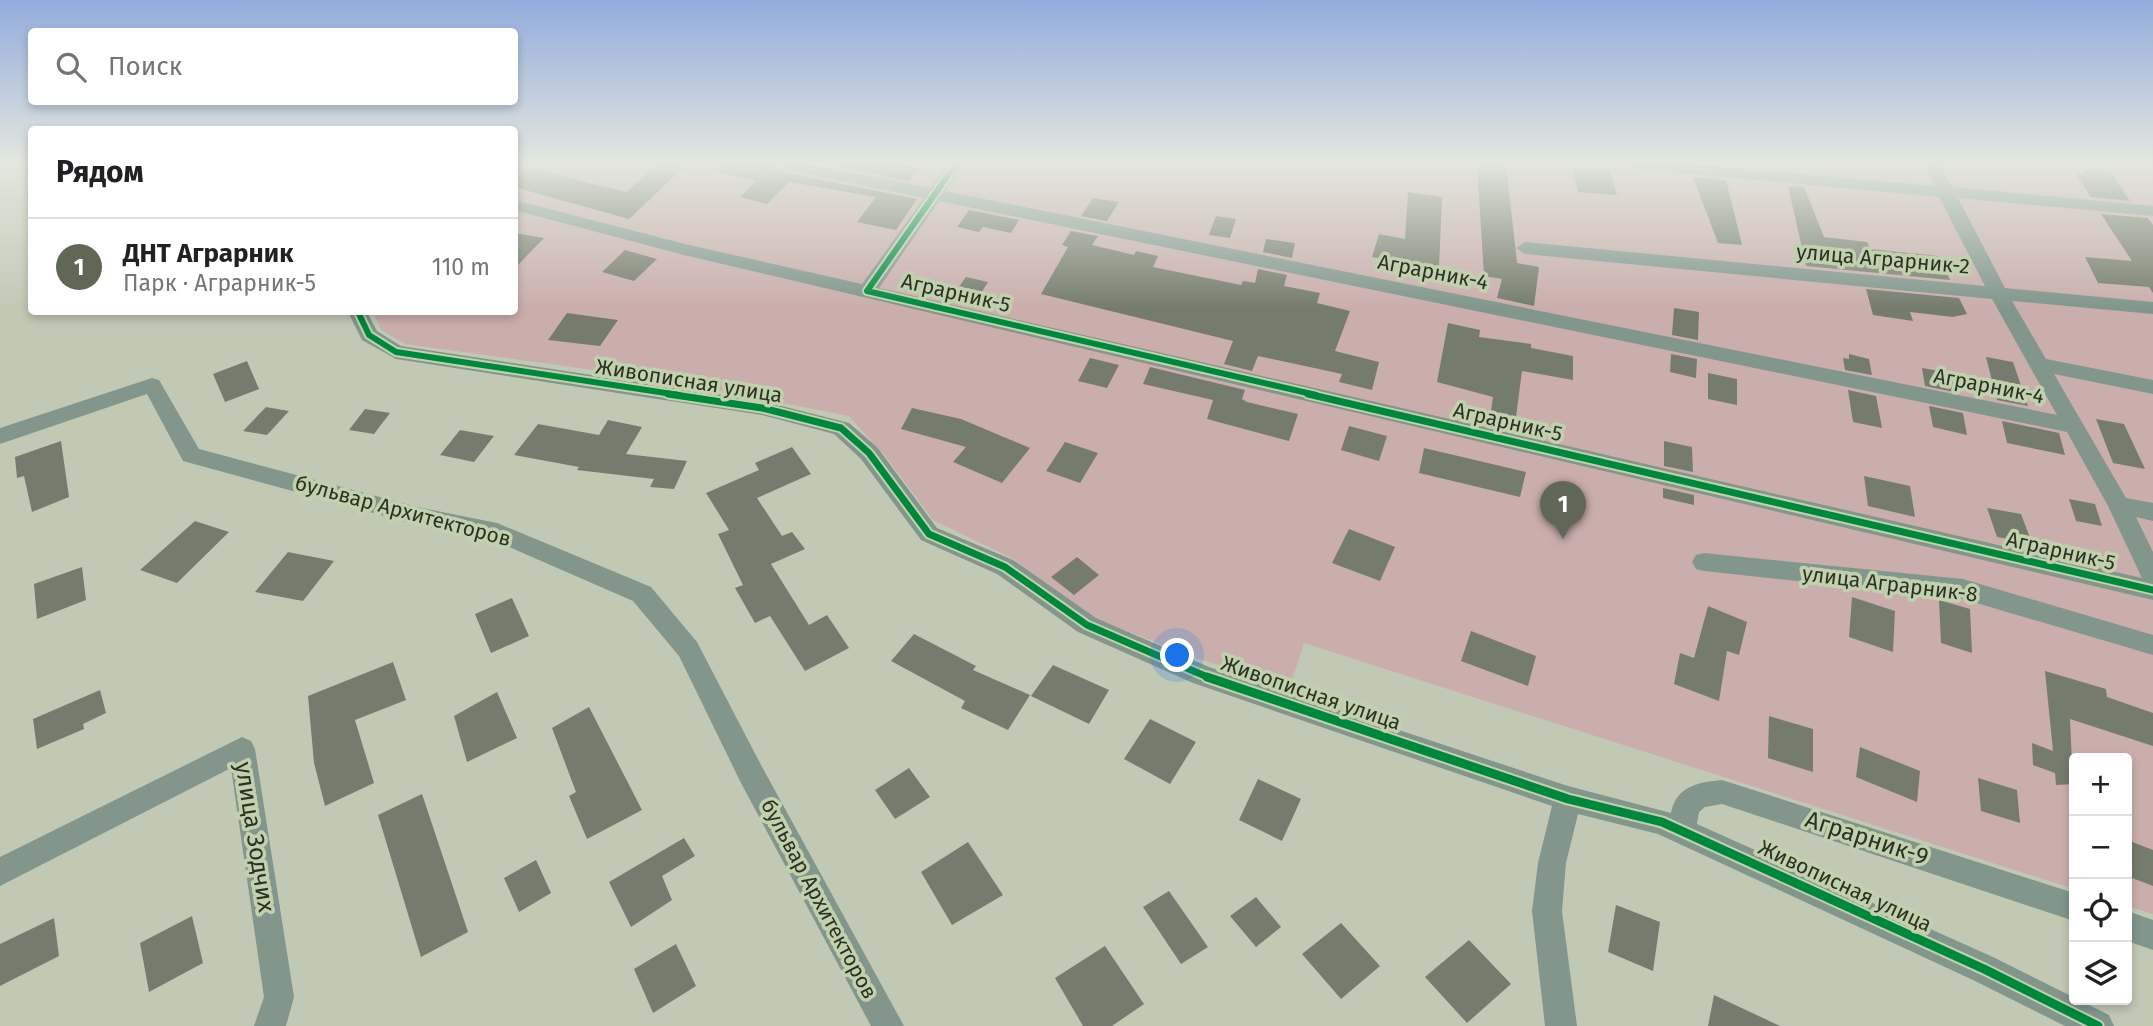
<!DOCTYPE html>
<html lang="ru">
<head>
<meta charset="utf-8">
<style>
	body { margin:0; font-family:"Fira Sans",sans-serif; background:#f6f6f6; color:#202124 }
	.controls { position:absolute; right:21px; bottom:21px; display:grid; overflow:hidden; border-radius:7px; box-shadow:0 4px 10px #0003 }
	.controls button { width:63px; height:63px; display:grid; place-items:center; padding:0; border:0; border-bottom:2px solid #e0e0e0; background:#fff; color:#202124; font:35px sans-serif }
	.you { position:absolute; left:1178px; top:656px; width:24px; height:24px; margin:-18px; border:5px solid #fff; border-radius:50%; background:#1a73e8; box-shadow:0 0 0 10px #1a73e833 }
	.badge { display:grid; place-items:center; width:46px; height:46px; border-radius:50%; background:#606756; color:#fff; font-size:23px; font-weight:700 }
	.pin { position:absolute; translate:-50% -58px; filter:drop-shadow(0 2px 4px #0008) }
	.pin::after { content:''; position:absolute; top:37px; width:24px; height:21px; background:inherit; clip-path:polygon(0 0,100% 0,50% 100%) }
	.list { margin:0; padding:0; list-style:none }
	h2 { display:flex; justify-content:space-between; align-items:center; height:91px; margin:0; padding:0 28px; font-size:30px }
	h2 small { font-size:23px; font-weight:400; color:#757577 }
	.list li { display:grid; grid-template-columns:46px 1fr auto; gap:21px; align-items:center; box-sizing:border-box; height:98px; padding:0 28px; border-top:2px solid #e0e0e0 }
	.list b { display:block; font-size:26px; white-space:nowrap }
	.list p { margin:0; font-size:23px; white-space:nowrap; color:#757577 }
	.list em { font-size:23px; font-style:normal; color:#757577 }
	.icon { flex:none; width:38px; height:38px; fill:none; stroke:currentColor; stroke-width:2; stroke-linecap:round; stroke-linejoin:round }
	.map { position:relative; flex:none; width:2153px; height:1026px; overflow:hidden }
	.search { position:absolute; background:#fff; box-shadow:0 4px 10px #0003; left:28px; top:28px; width:490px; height:77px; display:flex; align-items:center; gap:18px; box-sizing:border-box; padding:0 24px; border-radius:7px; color:#757577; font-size:26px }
	.panel { position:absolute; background:#fff; box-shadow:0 4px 10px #0003; left:28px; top:126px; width:490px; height:189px; border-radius:7px }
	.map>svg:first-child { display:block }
	.green { fill:#caaeac }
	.building { fill:#767c6d }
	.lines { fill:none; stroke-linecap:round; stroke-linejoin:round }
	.minor { fill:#82968c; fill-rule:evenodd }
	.cycleway-far2-casing { stroke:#c2d1ad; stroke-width:10 }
	.cycleway-far1-casing { stroke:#c2d1ad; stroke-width:11 }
	.cycleway-casing { stroke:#c2d1ad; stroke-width:13 }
	.cycleway-far2 { stroke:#00873e; stroke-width:6 }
	.cycleway-far1 { stroke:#00873e; stroke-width:7 }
	.cycleway { stroke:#00873e; stroke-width:9 }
	.labels { text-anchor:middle; stroke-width:7; stroke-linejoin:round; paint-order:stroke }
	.street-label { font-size:21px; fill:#2c3223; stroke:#c2d1ad }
	.near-street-label { font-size:24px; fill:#2c3223; stroke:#c2d1ad }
</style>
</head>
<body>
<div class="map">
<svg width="2153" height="1026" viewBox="0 0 2153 1026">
	<rect width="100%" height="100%" fill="#c1c9b5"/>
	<path class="green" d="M515 164H2153V914L2127 906V758H2074V889L1304 643 1290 686 1199 659 1079 612 1013 559 933 520 885 456 849 416 665 380 405 344 381 330 373 312H514Z"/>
	<path class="building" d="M657 164H687L629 219 514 187V179L528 168 627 192Z
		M719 164H773L783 172 917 199 896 230 857 222 876 197 789 182 767 204 740 197 756 181 718 172Z
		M824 164H903L919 167 909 181Z
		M1477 164H1506L1517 263 1539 267 1534 306 1497 298 1502 279 1484 276Z
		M1572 167 1610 170 1617 195 1578 192Z
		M2082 169 2111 172 2130 201 2091 197 2075 173 2085 175Z
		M1693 177 1726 180 1742 245 1718 243Z
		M1788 186 1804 187 1824 237 1867 242 1870 249 1939 256 1950 280 1806 266Z
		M1408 192 1442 197 1439 267 1372 257 1379 234 1405 239Z
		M1093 198 1119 202 1107 221 1081 216Z
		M969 210 1019 220 1011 233 983 227 979 232 957 227Z
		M2101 214 2148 218 2153 225V293L2149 287 2098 283 2085 257 2132 261Z
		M1216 216 1236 219 1230 238 1209 235Z
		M1071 231 1098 236 1092 245 1134 255 1136 251 1158 256 1153 267 1241 285 1243 281 1255 283 1258 269 1287 275 1284 286 1320 293 1317 303 1350 311 1335 351 1379 362 1372 390 1339 382 1342 374 1258 356 1252 371 1224 364 1233 341 1041 294 1068 247 1062 245Z
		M514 233 544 238 514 269Z
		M1266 239 1295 243 1292 258 1263 252Z
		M625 250 657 259 634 281 602 272Z
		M966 277 988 282 976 301 953 295Z
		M1866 289 1959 298 1967 314 1953 317 1910 312 1913 321 1873 315Z
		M1674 308 1699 312 1698 340 1672 335Z
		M567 313 618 320 600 346 548 340Z
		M1448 323 1480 330 1479 337 1531 344V348L1573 356V380L1522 371 1516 417 1491 411 1493 397 1437 382Z
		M1671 354 1697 359 1696 378 1670 372Z
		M1849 354 1869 359 1872 375 1845 370 1843 358 1849 359Z
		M1986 357 2013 362 2028 406 1997 400Z
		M1090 358 1119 365 1107 388 1078 381Z
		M247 361 259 389 225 402 213 374Z
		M1150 367 1245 390 1242 399 1247 402 1298 414 1289 441 1207 419 1213 400 1143 384Z
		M1922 368 1956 374 1959 393 1925 386Z
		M1708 373 1737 379V405L1708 399Z
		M1848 390 1876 396 1882 428 1853 422Z
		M1929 406 1963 413 1967 435 1933 427Z
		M266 407 289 411 267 435 243 431Z
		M912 408 961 419 1030 448 1002 483 953 462 966 447 901 429Z
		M365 409 390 413 374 434 349 430Z
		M2096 419 2124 424 2145 469 2113 463Z
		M608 420 642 427 626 454 687 461 674 489 650 487 654 479 577 470 579 467 514 455 538 424 599 435Z
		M2002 421 2059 433 2065 455 2007 443Z
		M1349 426 1387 436 1379 461 1341 450Z
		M460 430 494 436 474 462 440 455Z
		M61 441 69 497 32 512 24 476 17 478 15 457Z
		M1664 441 1692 447 1693 472 1664 466Z
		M1065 442 1098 453 1080 483 1046 471Z
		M792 447 811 474 757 498 782 536 792 532 805 549 771 564 809 625 827 615 849 648 805 671 770 616 755 623 735 588 743 585 718 534 729 530 706 493 759 470 755 463Z
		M1424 448 1526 472 1520 497 1419 473Z
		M1864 476 1910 486 1915 517 1868 506Z
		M1663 488 1694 495V505L1663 498Z
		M2069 499 2095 504 2102 526 2076 521Z
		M1987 508 2021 514 2032 543 1997 537Z
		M195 521 229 532 177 583 140 570Z
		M1349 529 1395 547 1380 581 1332 563Z
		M288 552 334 561 303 601 255 592Z
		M1077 557 1099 575 1074 595 1051 577Z
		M82 567 86 600 37 619 34 584Z
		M1852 597 1895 611 1893 652 1849 637Z
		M512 598 529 636 491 653 475 614Z
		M1939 600 1970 609 1972 653 1941 643Z
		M1708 606 1747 622 1739 655 1727 651 1719 701 1674 684 1680 653 1694 658Z
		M1471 631 1536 656 1528 686 1461 661Z
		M914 634 976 666 973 670 1030 695 1008 730 961 708 965 701 891 661Z
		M393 662 406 700 355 720 374 783 325 806 314 763 308 696Z
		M1053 665 1109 690 1089 724 1031 696Z
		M2045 671 2106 689 2107 697 2153 713V746L2070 719 2073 784 2056 785 2055 773 2033 765 2032 743 2053 751Z
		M100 690 106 713 83 724 84 729 37 749 33 719Z
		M497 692 517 738 467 762 454 716Z
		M589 707 642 810 587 839 569 796 576 792 552 728Z
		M1769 716 1813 729V772L1768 758Z
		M1150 719 1196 742 1170 784 1124 759Z
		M1860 747 1920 771 1917 802 1856 777Z
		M909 768 930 797 895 819 875 790Z
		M1978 778 2017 790 2020 823 1981 811Z
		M1258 779 1301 799 1282 841 1239 820Z
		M422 794 468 932 421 957 378 815Z
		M684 838 695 856 662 876 672 900 631 927 609 882Z
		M2127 840 2153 850V886L2127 876Z
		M968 842 1003 895 952 925 921 872Z
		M536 860 551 893 519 912 504 878Z
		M1169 891 1208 947 1181 964 1143 907Z
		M1256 897 1281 927 1256 947 1230 916Z
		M1616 905 1660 922 1653 971 1608 952Z
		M192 916 203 963 149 992 140 943Z
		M54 918 59 956 0 986V944Z
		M1341 923 1380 966 1341 999 1302 954Z
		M1469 940 1511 984 1467 1023 1425 977Z
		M676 944 696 986 653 1013 634 969Z
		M1105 946 1144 1004 1112 1026H1083L1055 978Z
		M1714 995 1780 1026H1708Z"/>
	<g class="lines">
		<path class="minor" d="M776 164H810L930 188 947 164H964L945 191 2057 415 1992 299 1525 254 1516 248 1525 242 1985 286 1939 197 1637 169 1629 164H1695L1934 186 1923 164H1940L1952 187 2153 206V216L1958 198 2005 288 2153 302V314L2012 301 2046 359 2153 380V394L2054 374 2126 498 2153 503V521L2136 517 2153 552V600L684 255 514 210V200L685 244 862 284 924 198 784 169ZM939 201 2067 432 2108 506 2142 578 879 288Z
			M348 312H367L377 331 401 346 762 401 849 423 877 447 937 528 1013 560 1096 618 1209 667 1568 786 1671 813C1676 786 1699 782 1722 780L2074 893V921L1722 804 1705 807 1699 812 1697 824 1995 958 2109 1015 2114 1026H2065L1973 980 1658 834 1578 814 1566 863 1562 911 1577 1026H1545L1532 911 1538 863 1552 806 1193 683 1078 632 997 574 921 540 861 459 834 434 762 415 396 359 362 340Z
			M152 378 159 380 199 449 417 507 497 523 651 587 697 642 761 765 904 1026H871L741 783 679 656 633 601 493 540 417 525 183 461 147 394 0 444V428Z
			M1704 553 1963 579 2153 635V655L1963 599 1704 571 1696 569 1692 562 1696 555Z
			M242 737 251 741 255 749 294 997 286 1026H254L264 997 231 768 0 886V857Z
			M2127 911 2153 920V950L2127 941Z"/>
		<defs>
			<path id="cycleway-far2" d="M956 164 867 291 1316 395
				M358 312 369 335 396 352 679 395"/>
			<path id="cycleway-far1" d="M668 394 762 408 841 428 869 453 929 534 1005 567 1087 625 1212 679
				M1308 394 2153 590"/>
			<path id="cycleway" d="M1207 677 1568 799 1662 822 1984 969 2098 1026"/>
		</defs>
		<use href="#cycleway-far2" class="cycleway-far2-casing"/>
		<use href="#cycleway-far1" class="cycleway-far1-casing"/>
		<use href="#cycleway" class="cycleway-casing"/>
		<use href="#cycleway-far2" class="cycleway-far2"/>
		<use href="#cycleway-far1" class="cycleway-far1"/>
		<use href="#cycleway" class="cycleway"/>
	</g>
	<linearGradient id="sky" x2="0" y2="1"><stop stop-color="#93acdc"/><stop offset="0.53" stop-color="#e3e7de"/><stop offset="1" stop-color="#e3e7de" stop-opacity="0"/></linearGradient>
	<rect width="2153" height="308" fill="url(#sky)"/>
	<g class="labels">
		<g class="street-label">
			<text transform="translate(1883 259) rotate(5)" y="7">улица Аграрник-2</text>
			<text transform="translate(1433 272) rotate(11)" y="7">Аграрник-4</text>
			<text transform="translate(956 293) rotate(13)" y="7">Аграрник-5</text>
			<text transform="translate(689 381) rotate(9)" y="7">Живописная улица</text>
			<text transform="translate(1989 386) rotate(11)" y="7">Аграрник-4</text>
			<text transform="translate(1508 422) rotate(13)" y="7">Аграрник-5</text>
			<text transform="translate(403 511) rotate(15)" y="7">бульвар Архитекторов</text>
			<text transform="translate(2061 551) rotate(13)" y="7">Аграрник-5</text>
			<text transform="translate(1890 584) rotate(7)" y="7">улица Аграрник-8</text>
			<text transform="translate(1311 693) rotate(19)" y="7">Живописная улица</text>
			<text transform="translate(1845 886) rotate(25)" y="7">Живописная улица</text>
			<text transform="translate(819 899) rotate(62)" y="7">бульвар Архитекторов</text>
		</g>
		<g class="near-street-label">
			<text transform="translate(255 837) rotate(81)" y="8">улица Зодчих</text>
			<text transform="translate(1867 838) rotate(18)" y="8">Аграрник-9</text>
		</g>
	</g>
</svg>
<div class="controls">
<button>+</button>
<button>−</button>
<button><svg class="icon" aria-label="locate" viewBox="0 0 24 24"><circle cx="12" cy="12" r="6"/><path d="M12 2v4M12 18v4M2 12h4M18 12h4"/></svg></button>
<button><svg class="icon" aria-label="layers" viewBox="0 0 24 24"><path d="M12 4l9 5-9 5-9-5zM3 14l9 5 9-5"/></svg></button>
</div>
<div class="you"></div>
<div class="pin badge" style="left:1563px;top:539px">1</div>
<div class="search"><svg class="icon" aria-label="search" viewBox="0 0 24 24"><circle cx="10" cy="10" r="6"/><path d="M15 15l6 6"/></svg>Поиск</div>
<section class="panel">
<h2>Рядом<small></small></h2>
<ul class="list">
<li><span class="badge">1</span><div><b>ДНТ Аграрник</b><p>Парк · Аграрник-5</p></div><em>110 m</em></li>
</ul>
</section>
</div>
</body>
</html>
